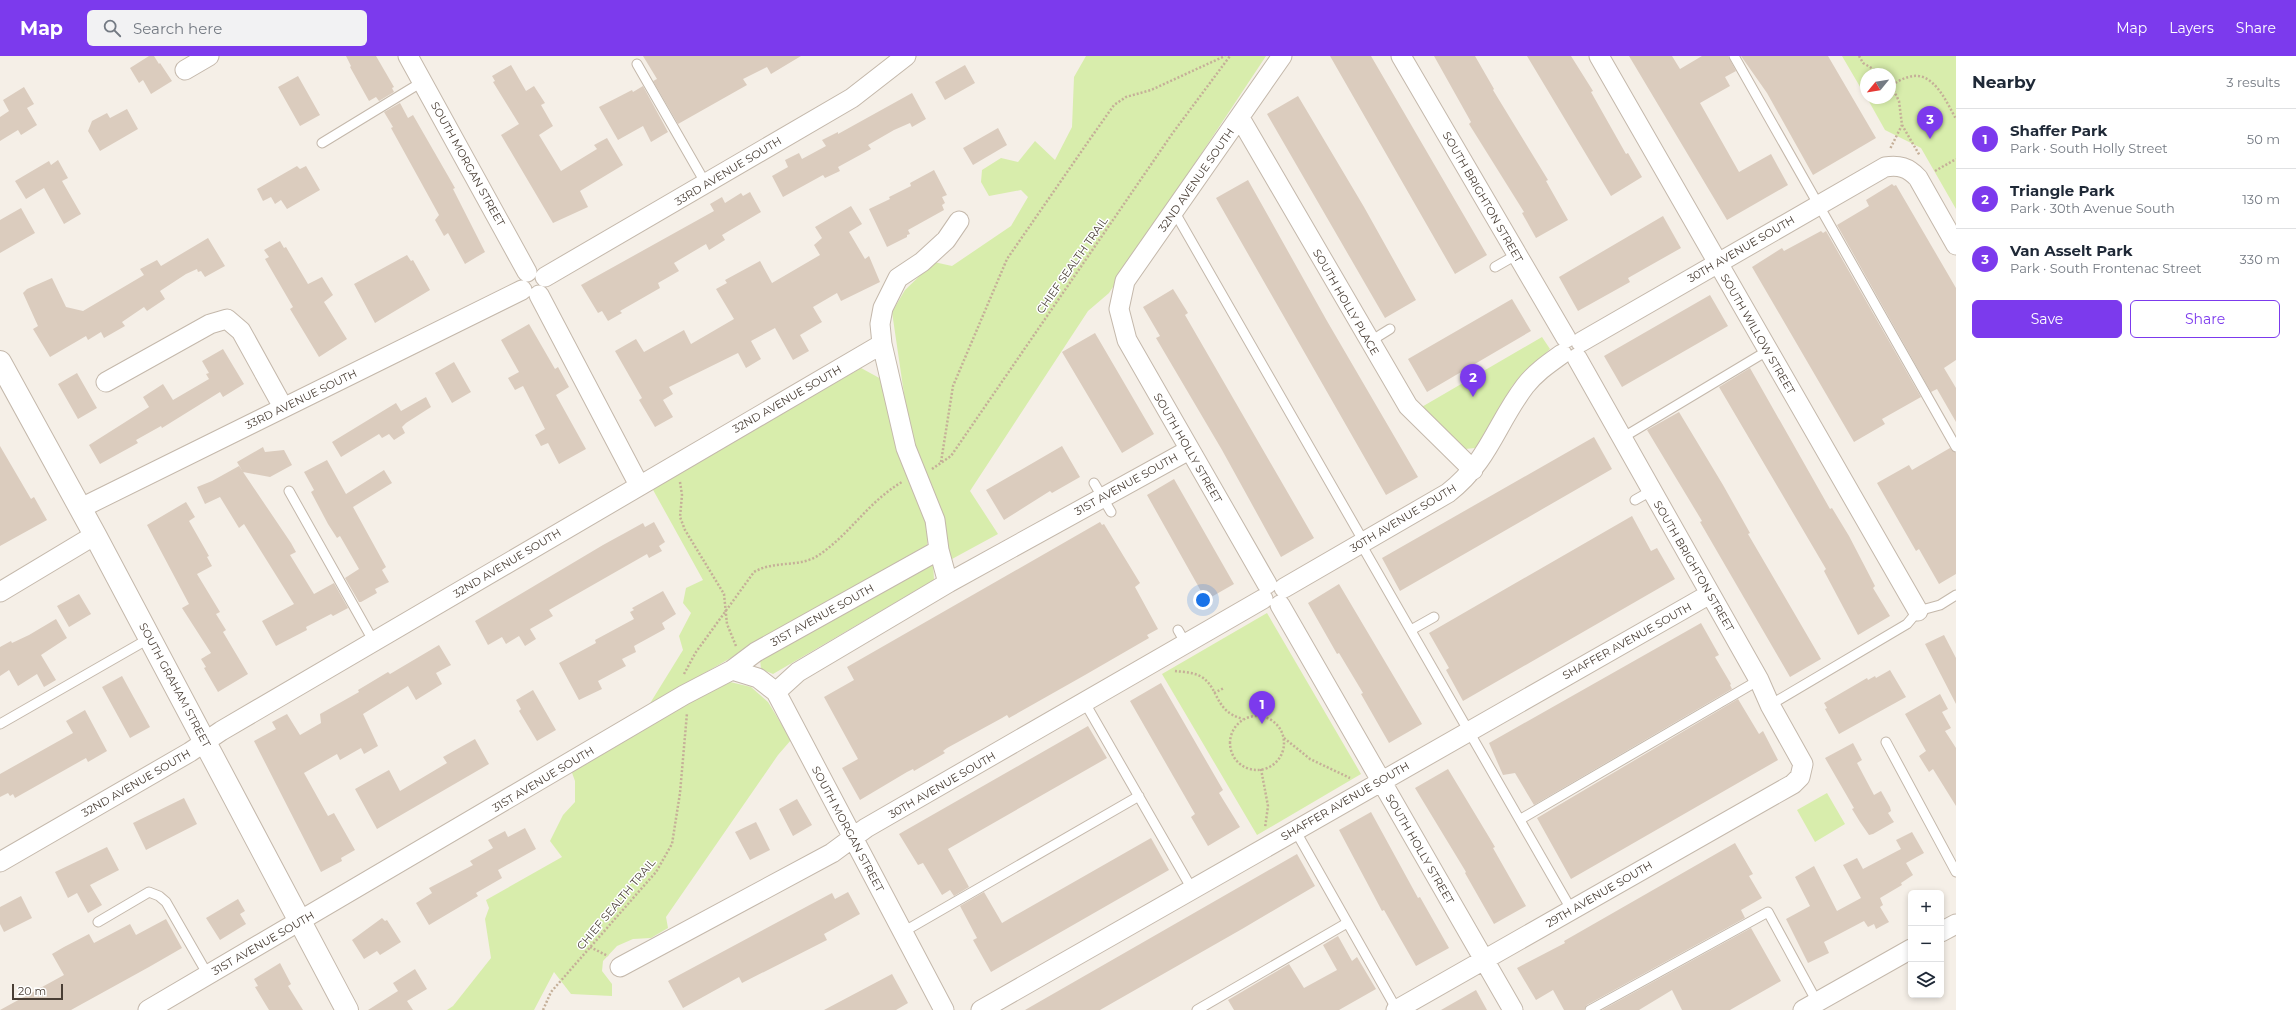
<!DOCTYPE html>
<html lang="en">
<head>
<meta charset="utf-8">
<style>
	body { margin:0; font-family:Montserrat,sans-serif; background:#f2f2f3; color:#1f2937 }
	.controls { position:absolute; right:12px; bottom:12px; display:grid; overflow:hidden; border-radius:6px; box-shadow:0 2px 6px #0003 }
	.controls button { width:36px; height:36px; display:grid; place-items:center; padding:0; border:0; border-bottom:1px solid #e0e1e3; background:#fff; color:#1f2937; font:20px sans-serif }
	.compass { position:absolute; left:1860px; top:12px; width:36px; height:36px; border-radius:50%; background:#fff; box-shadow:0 2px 6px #0003; rotate:240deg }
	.scale { position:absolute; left:12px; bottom:10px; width:51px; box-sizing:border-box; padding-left:4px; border:2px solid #493e35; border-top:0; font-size:11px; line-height:14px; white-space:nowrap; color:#493e35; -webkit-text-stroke:3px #fff; paint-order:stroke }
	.you { position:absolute; left:1203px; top:544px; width:14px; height:14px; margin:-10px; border:3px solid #fff; border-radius:50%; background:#1a73e8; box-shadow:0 0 0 6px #1a73e833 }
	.badge { display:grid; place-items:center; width:26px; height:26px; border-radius:50%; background:#7c3aed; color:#fff; font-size:13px; font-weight:700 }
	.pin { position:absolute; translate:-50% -33px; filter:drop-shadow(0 1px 2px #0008) }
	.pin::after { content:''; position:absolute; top:21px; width:14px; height:12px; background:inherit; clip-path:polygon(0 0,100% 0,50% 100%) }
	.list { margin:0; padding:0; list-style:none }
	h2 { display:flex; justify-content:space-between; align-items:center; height:52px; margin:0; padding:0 16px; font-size:17px }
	h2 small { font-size:13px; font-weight:400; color:#747a83 }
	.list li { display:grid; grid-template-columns:26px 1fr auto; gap:12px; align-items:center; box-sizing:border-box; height:60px; padding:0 16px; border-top:1px solid #e0e1e3 }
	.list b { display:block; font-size:15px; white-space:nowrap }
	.list p { margin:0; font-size:13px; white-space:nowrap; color:#747a83 }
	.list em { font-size:13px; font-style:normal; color:#747a83 }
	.actions { display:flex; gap:8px; padding:12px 16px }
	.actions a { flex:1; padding:9px 0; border:1px solid #7c3aed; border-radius:6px; text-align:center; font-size:14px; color:#7c3aed }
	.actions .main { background:#7c3aed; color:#fff }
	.icon { flex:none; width:22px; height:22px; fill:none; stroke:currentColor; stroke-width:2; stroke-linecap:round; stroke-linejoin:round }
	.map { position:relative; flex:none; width:1956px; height:954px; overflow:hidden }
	header { display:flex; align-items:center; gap:24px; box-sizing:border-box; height:56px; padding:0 20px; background:#7c3aed; color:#fff }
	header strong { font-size:19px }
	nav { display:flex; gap:22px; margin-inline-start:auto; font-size:14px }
	.search { width:280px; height:36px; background:#f2f2f3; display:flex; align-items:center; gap:10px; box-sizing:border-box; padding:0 14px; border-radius:6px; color:#747a83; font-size:15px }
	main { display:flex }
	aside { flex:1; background:#fff }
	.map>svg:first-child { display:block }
	.green { fill:#d8edac }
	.building { fill:#dbccbe }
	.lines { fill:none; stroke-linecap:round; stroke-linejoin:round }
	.service-casing { stroke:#c4b8ab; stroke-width:11 }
	.minor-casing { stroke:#c4b8ab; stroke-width:21 }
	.tertiary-casing { stroke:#c4b8ab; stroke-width:24 }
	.path { stroke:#c5af98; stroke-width:2.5; stroke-dasharray:2 2; stroke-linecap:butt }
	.service { stroke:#fff; stroke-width:9 }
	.minor { stroke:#fff; stroke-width:19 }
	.tertiary { stroke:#fff; stroke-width:22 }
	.labels { text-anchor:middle; stroke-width:3; stroke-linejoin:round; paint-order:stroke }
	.street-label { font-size:11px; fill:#493e35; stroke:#fff }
</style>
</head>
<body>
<header>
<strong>Map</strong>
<div class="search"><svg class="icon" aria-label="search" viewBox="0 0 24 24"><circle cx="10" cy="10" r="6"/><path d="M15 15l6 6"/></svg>Search here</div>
<nav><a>Map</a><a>Layers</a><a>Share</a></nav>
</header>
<main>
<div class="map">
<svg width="1956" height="954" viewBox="0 0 1956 954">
	<rect width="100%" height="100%" fill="#f5efe7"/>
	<path class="green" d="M1086 0H1266L1109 237 1088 255 970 435 998 478 952 503 916 397 908 365 892 256 905 234 934 206 952 210 1011 170 1028 141 1021 134 989 140 981 126 982 114 1001 102 1018 106 1035 85 1055 104 1072 71 1074 21Z
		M1842 0H1956V153L1921 92 1885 74 1867 42H1890V18H1866V41Z
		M1542 281 1550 293 1512 330 1488 378 1475 392 1465 393 1420 352Z
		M861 312 883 324 898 392 929 474 927 489 649 649 683 594 679 580 691 557 683 547 686 532 703 524 652 432Z
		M933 505 934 524 773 618 761 613 760 603Z
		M1267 557 1361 718 1257 779 1162 618Z
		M726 625 751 631 768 646 791 684 778 699 666 861 668 872 651 882 633 883 617 890 603 905 602 915 612 928V940L571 938 554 916 534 954H447L453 950 491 902 485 863 489 852 486 844 562 801 550 785 563 759 575 746V725L571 714Z
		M1827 737 1845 768 1815 786 1797 754Z"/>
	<path class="building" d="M149 0H154L159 8 160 7 172 25 151 38 143 24 139 27 130 12Z
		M346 0H376L394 31 392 32 394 36 379 45 376 41 369 45 350 11 351 10Z
		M643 0H801L771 18 767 11 743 23 747 29 678 68 653 25 657 23Z
		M1330 0H1371L1487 199 1455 218Z
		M1434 0H1475L1494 33 1493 34 1548 124 1546 125 1568 164 1536 182 1522 157 1524 156 1469 68 1471 66Z
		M1527 0H1571L1593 35 1591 36 1626 98 1628 97 1642 121 1611 140Z
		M1629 0H1672L1680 13 1702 0H1728L1736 15 1725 21 1730 30 1700 47 1739 116 1771 98 1788 129 1727 164Z
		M1741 0H1828L1876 82 1813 119 1767 37Z
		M511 9 526 35 534 30 545 47 541 49 553 70 539 79 561 115 597 93 594 89 607 82 623 109 580 135 588 151 553 167 501 79 519 68 493 26 495 25 492 20Z
		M965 9 975 27 945 44 935 26Z
		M298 20 320 59 300 70 278 31Z
		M643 30 668 76 651 86 643 70 618 84 599 51 632 34 633 36Z
		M24 31 34 48 27 52 37 69 21 79 18 74 0 85V61L9 55 3 44Z
		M912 37 926 63 912 71 910 67 894 74 868 89 871 93 838 111 840 115 825 122 823 119 783 141 772 120 788 111 785 104 799 97 802 103 826 90 822 84 838 76V78Z
		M1298 40 1364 151 1416 244 1385 262 1267 58Z
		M400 47 408 62 413 59 455 132 453 133 485 196 465 208 448 177 444 180 435 164 439 159 391 72 393 71 384 56Z
		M127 53 138 73 100 95 88 75 92 65 107 57 110 62Z
		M998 72 1007 89 973 109 963 92Z
		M58 104 68 122 62 125 81 158 64 168 44 132 26 143 15 125 49 105 51 109Z
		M297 110 300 113 306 110 320 134 287 153 281 144 275 148 271 141 263 145 257 133Z
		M934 114 947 139 942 141 945 147 942 149 944 154 908 174 910 178 907 179V181L887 191 869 153 890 143 889 141 911 130 910 127Z
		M1248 124 1327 265 1418 421 1386 439 1216 142Z
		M1892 128 1894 130 1896 129 1956 232V304L1944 312 1956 332V366L1937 333 1931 336 1837 169 1869 150 1866 144Z
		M750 136 761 156 722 179 725 184 709 194 706 188 674 207 679 215 658 227 660 232 620 255 622 257 608 265 602 255 598 257 581 229 714 155 710 148 722 141 725 147 741 137 743 140Z
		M851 150 862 168 849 176 865 203 869 200 880 226 841 245 837 237 813 251 822 266 800 279 809 295 793 304 775 272 751 285 761 303 746 312 738 297 669 331 673 338 663 344 673 361 655 371 639 344 642 342 615 295 636 283 644 296 684 274 691 288 734 263 716 233 727 227 725 224 760 205 772 227 820 199 814 189 822 182 815 171Z
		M21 152 35 177 0 197V164Z
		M1663 160 1681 192 1628 222 1630 226 1578 255 1559 221Z
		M1821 175 1823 177 1826 175 1921 341 1882 363 1885 368 1854 386 1752 211 1782 192 1784 195Z
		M208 182 225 210 205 221 201 215 198 216 197 213 186 218 160 235 165 243 147 255 144 251 122 266 125 270 104 282 101 276 88 284 86 280 50 301 33 273 38 270 23 237 27 233 52 222 66 251 83 255 144 219 140 213 157 204 161 210Z
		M280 185 284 192 286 191 308 228 322 221 333 239 324 246 347 283 319 301 290 253 293 251 265 203 269 201 264 194Z
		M407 199 411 205 413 204 430 234 375 267 354 228Z
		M1173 233 1188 257 1185 259 1314 482 1281 501 1222 394 1156 282 1160 280 1143 251Z
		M1710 239 1728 270 1622 331 1604 300Z
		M1512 243 1531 275 1427 336 1408 303Z
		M529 268 555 313 558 311 569 331 556 339 586 393 559 408 548 387 541 390 535 379 545 373 523 330 515 334 508 322 519 316 501 284Z
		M1095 277 1154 378 1122 397 1062 296Z
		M223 293 244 328 223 341 220 336 162 372 161 370 136 384 138 387 100 408 89 389 149 351 143 341 163 328 173 344 209 323 206 318 209 317 202 305Z
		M454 306 471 336 452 347 435 317Z
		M1750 312 1830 453 1832 452 1849 480 1875 530 1873 532 1890 560 1858 579 1824 515 1826 513 1719 331Z
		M77 317 97 352 78 363 58 328Z
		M426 341 431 351 406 367 402 371 405 377 394 384 389 378 382 382 379 378 341 401 332 386 396 347 401 355Z
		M1679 356 1723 429 1750 477 1748 478 1821 603 1790 621 1700 466 1702 465 1647 374Z
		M1594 381 1612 413 1400 535 1382 502Z
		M0 390 31 443 34 441 47 464 0 490Z
		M1062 390 1080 421 1052 437 1050 435 1004 464 986 434Z
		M263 391 265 396 284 394 292 409 270 421 243 416 237 406Z
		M1950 392 1956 397V518L1939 528 1919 493 1916 495 1877 427 1909 409 1912 414Z
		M327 404 346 438 384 414 392 427 353 451 386 511 382 514 389 526 375 533 377 537 361 546H359L345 522 359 513 340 480 337 482 328 468 311 436 314 434 304 416Z
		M239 410 291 487 296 496 290 499 314 538 334 527 348 552 333 560 331 558 306 571 307 574 276 590 262 565 294 548 244 468 239 472 220 441 205 448 197 431 212 425Z
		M1174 423 1234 528 1206 544 1147 439Z
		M186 446 195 461 189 465 209 500 207 501 212 510 197 518 220 556 216 558 226 574 223 576 248 618 218 636 204 612 206 611 201 603 211 597 182 552 189 548 147 469Z
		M1632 460 1651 495 1657 492 1675 523 1463 645 1446 614 1449 612 1429 577Z
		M654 466 665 486 659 490 662 495 649 502 647 498 549 554 553 560 530 573 536 583 525 590 519 580 506 588 502 581 488 589 475 565 603 489 643 467 645 471Z
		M1100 466 1102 469 1104 468 1140 527 1135 531 1158 573 1147 579 1149 582 1085 619 1009 662 1007 659 1002 662 947 692 943 695 945 697 914 715 913 713 907 716 860 744 842 712 858 703 824 641 854 624 847 611Z
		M1339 528 1422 668 1389 687 1361 638 1363 637 1339 597 1337 598 1308 547Z
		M663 535 676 558 662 567 665 573 634 590 636 596 622 603 626 610 598 625 602 633 579 644 559 607 596 587 595 584 634 563 630 556 634 554 632 552Z
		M79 538 91 558 69 571 57 550Z
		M56 563 67 582 41 599 56 624 44 631 37 618 18 630 9 614 0 620V591L11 585 12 587 29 579Z
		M1701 567 1719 599 1715 601 1731 628 1730 629 1732 633 1534 749 1515 717 1503 719 1489 687Z
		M1944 579 1956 602V648L1925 588Z
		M439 589 451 609 436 617 442 628 416 644 408 630 363 658 378 690 364 698 361 692 340 704 337 698 304 717 328 760 334 757 355 794 341 802 342 805 321 816 254 685 276 673 272 666 287 658 300 679 321 667 320 658 359 636 358 634 388 616 390 618Z
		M1890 614 1906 641 1839 678 1825 653 1827 652 1824 647 1867 622 1868 624 1875 620 1876 622Z
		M122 620 150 671 130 682 102 631Z
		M1161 627 1223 734 1219 737 1240 771 1208 790 1191 761 1195 758 1130 645Z
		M533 634 556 674 537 685 519 655 521 653 516 644Z
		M1940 638 1948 653 1942 656 1951 672 1945 675 1956 692V750L1933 713 1929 716 1919 700 1926 695 1905 658Z
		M1738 643 1759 678 1763 675 1778 704 1571 823 1537 762Z
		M85 654 107 695 88 706 86 702 15 742 13 738 10 740 8 737 0 741V718L73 677 66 665Z
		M1088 670 1107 702 948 793 969 831 954 840 950 834 942 839 923 807 918 809 899 778Z
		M475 683 489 708 377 773 355 733 389 714 400 735 447 707 443 701Z
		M1853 687 1862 704 1857 707 1874 739 1881 735 1890 751 1891 755 1888 757 1894 766 1873 778 1869 779 1860 766 1852 753 1854 752 1825 702Z
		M1448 713 1495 791 1493 792 1526 850 1494 868 1465 817 1466 816 1415 732Z
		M184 742 197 768 146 794 133 767Z
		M797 743 812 769 793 780 779 753Z
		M1371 756 1418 842 1420 841 1449 892 1416 910 1384 854 1382 855 1339 774Z
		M756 766 770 794 750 804 735 776Z
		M525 772 536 793 498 814 502 822 476 837 478 840 429 869 416 847 432 837 429 832 473 809 470 805 493 792 488 784 505 775 508 781Z
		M1912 776 1924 797 1906 807 1913 819 1901 827 1902 829 1880 842 1883 849 1880 851 1889 866 1876 873 1874 868 1868 871 1864 865 1824 886 1829 897 1808 907 1786 863 1810 850 1795 821 1814 810 1837 855 1861 842 1843 809 1857 802 1863 813 1901 793 1896 784Z
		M1151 782 1169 814 991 916 973 884 977 882 960 850 984 836 1002 867Z
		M1735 787 1753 818 1749 820 1762 842 1741 854 1745 862 1587 949 1584 954H1564L1553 934 1536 944 1517 912 1565 887 1564 885Z
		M107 791 119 814 90 829 102 849 88 857 77 837 68 842 55 816Z
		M1297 798 1315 830 1242 873 1100 954H1025Z
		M848 836 860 858 824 878 827 884 742 927 739 921 683 952 668 925 832 837 835 843Z
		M21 840 32 862 4 876 0 868V851Z
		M238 843 245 855 240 858 246 868 220 884 206 862Z
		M382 862 385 865 387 864 401 886 380 899 377 895 364 903 352 884Z
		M166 863 182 892 149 911 71 954H0L64 919 52 898 64 891 89 878 94 887 130 868 136 879Z
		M1751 872 1781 925 1730 954H1682L1672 934 1639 954H1602Z
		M1338 880 1352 905 1357 901 1376 933 1339 954H1234L1228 944 1289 908 1304 932 1337 914 1323 889Z
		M280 907 291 928 288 930 303 954H269L255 931 258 930 254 923Z
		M415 913 427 933 407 945 413 954H368L398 935 393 927Z
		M892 918 908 947 896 954H824Z
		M1476 934 1487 954H1441Z"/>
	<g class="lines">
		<defs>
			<path id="service" d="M1734 0 1956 391
				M637 8 706 128
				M322 87 422 26
				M1174 155 1364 486
				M1495 211 1516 199
				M1369 286 1390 273
				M1622 382 1767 295
				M1094 427 1111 456
				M289 435 374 586
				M1635 444 1651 435
				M1361 488 1571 853
				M1178 574 1186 588
				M1411 574 1434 561
				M1085 647 1192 833
				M1770 649 1907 568 1918 555 1940 549 1956 539
				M0 668 150 582
				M1886 686 1956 816
				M1521 763 1759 624
				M1295 774 1397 954
				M98 866 149 836 159 840 166 846 208 919
				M903 876 1139 740
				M1197 954 1347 867
				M1590 954 1768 856 1817 946"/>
			<path id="minor" d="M408 0 527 216
				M1401 0 1566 282
				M1599 0 1918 555
				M185 14 209 0
				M1240 62 1408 350 1473 414
				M545 221 852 42 906 0
				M539 239 639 429
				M1581 286 1885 111C1899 109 1908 111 1918 122L1956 189
				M882 288 906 392 935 464 939 494 948 527
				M106 326 210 268 227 263 241 275 283 351
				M81 452 522 234
				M1267 528 1127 284 1119 253 1125 225 1282 0
				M1284 532 1448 437C1489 405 1496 368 1525 330 1535 317 1548 308 1562 298
				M0 536 95 479
				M1280 549 1513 954
				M732 614 758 622 776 636 944 954
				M776 636 798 616 948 527 1189 394
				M0 806 190 696 221 675 882 288 880 268 883 252 898 222 922 206 946 184 959 165
				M1941 876 1956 868
				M620 911 832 797 866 772 1263 543
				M148 954 684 639 732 614 756 596 939 494
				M981 954 1710 538
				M1396 954 1793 728 1800 721 1803 708 1770 649 1759 624 1577 302
				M1803 954 1911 893"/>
			<path id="tertiary" d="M0 306 95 479 347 954"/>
		</defs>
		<use href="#service" class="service-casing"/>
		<use href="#minor" class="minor-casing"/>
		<use href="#tertiary" class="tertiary-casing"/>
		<path class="path" d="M1859 0 1863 7 1882 18
			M1890 27 1899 45 1902 69 1890 93
			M1892 29C1897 26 1903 22 1909 21 1933 13 1947 47 1956 63
			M1902 69 1920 100
			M1935 115 1956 103
			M941 406 953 330 1007 203 1090 83 1114 49 1126 41 1151 34 1225 0
			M932 413 951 400 1172 78 1230 0
			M680 426 682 439 680 461 685 474 724 538 727 568 736 590
			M1175 615C1183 616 1192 616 1200 620 1220 631 1213 655 1243 663
			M684 618 696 596 754 516C774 504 800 512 819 499 850 478 869 445 902 426
			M1214 637 1224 632
			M1230 687a27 27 0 1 1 54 0a27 27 0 1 1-54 0Z
			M1284 682 1310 703 1350 722
			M1261 713 1268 750 1265 772
			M590 891 608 900
			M543 954 551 936 656 816 672 788 680 737 687 657"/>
		<use href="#service" class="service"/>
		<use href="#minor" class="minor"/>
		<use href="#tertiary" class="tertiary"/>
	</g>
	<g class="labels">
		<g class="street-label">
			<text transform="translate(468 108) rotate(61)" y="4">SOUTH MORGAN STREET</text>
			<text transform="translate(728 115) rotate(-31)" y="4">33RD AVENUE SOUTH</text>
			<text transform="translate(1196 124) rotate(-55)" y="4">32ND AVENUE SOUTH</text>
			<text transform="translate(1483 141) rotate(60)" y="4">SOUTH BRIGHTON STREET</text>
			<text transform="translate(1741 193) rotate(-30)" y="4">30TH AVENUE SOUTH</text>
			<text transform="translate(1072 209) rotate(-55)" y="4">CHIEF SEALTH TRAIL</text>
			<text transform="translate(1346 246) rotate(60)" y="4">SOUTH HOLLY PLACE</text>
			<text transform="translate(1758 278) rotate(60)" y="4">SOUTH WILLOW STREET</text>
			<text transform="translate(301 343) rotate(-26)" y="4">33RD AVENUE SOUTH</text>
			<text transform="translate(787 343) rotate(-30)" y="4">32ND AVENUE SOUTH</text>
			<text transform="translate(1188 392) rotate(60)" y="4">SOUTH HOLLY STREET</text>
			<text transform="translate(1126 428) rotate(-29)" y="4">31ST AVENUE SOUTH</text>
			<text transform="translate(1403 462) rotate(-31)" y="4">30TH AVENUE SOUTH</text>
			<text transform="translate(507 507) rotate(-31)" y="4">32ND AVENUE SOUTH</text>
			<text transform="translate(1694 510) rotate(60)" y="4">SOUTH BRIGHTON STREET</text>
			<text transform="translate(822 559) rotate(-29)" y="4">31ST AVENUE SOUTH</text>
			<text transform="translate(1627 585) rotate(-29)" y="4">SHAFFER AVENUE SOUTH</text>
			<text transform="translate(175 629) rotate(62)" y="4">SOUTH GRAHAM STREET</text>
			<text transform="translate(543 723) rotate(-31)" y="4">31ST AVENUE SOUTH</text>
			<text transform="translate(136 727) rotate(-30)" y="4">32ND AVENUE SOUTH</text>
			<text transform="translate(942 729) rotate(-30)" y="4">30TH AVENUE SOUTH</text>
			<text transform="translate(1345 745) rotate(-30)" y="4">SHAFFER AVENUE SOUTH</text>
			<text transform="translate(848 773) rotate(62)" y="4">SOUTH MORGAN STREET</text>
			<text transform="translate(1420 793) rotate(60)" y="4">SOUTH HOLLY STREET</text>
			<text transform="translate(1599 838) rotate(-30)" y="4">29TH AVENUE SOUTH</text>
			<text transform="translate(616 848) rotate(-50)" y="4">CHIEF SEALTH TRAIL</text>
			<text transform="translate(263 887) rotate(-30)" y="4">31ST AVENUE SOUTH</text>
		</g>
	</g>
</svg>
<div class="controls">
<button>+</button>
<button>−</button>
<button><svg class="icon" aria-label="layers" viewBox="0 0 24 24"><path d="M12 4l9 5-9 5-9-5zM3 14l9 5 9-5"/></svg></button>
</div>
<svg class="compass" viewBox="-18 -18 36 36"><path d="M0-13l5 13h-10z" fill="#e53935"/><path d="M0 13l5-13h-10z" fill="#747a83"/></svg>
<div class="scale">20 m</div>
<div class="you"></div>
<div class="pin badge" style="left:1262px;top:668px">1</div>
<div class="pin badge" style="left:1473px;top:341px">2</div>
<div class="pin badge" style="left:1930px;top:83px">3</div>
</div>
<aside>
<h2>Nearby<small>3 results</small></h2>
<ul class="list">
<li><span class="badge">1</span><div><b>Shaffer Park</b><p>Park · South Holly Street</p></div><em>50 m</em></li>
<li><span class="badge">2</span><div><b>Triangle Park</b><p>Park · 30th Avenue South</p></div><em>130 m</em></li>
<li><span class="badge">3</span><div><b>Van Asselt Park</b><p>Park · South Frontenac Street</p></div><em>330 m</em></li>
</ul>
<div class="actions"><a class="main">Save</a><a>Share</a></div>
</aside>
</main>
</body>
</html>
